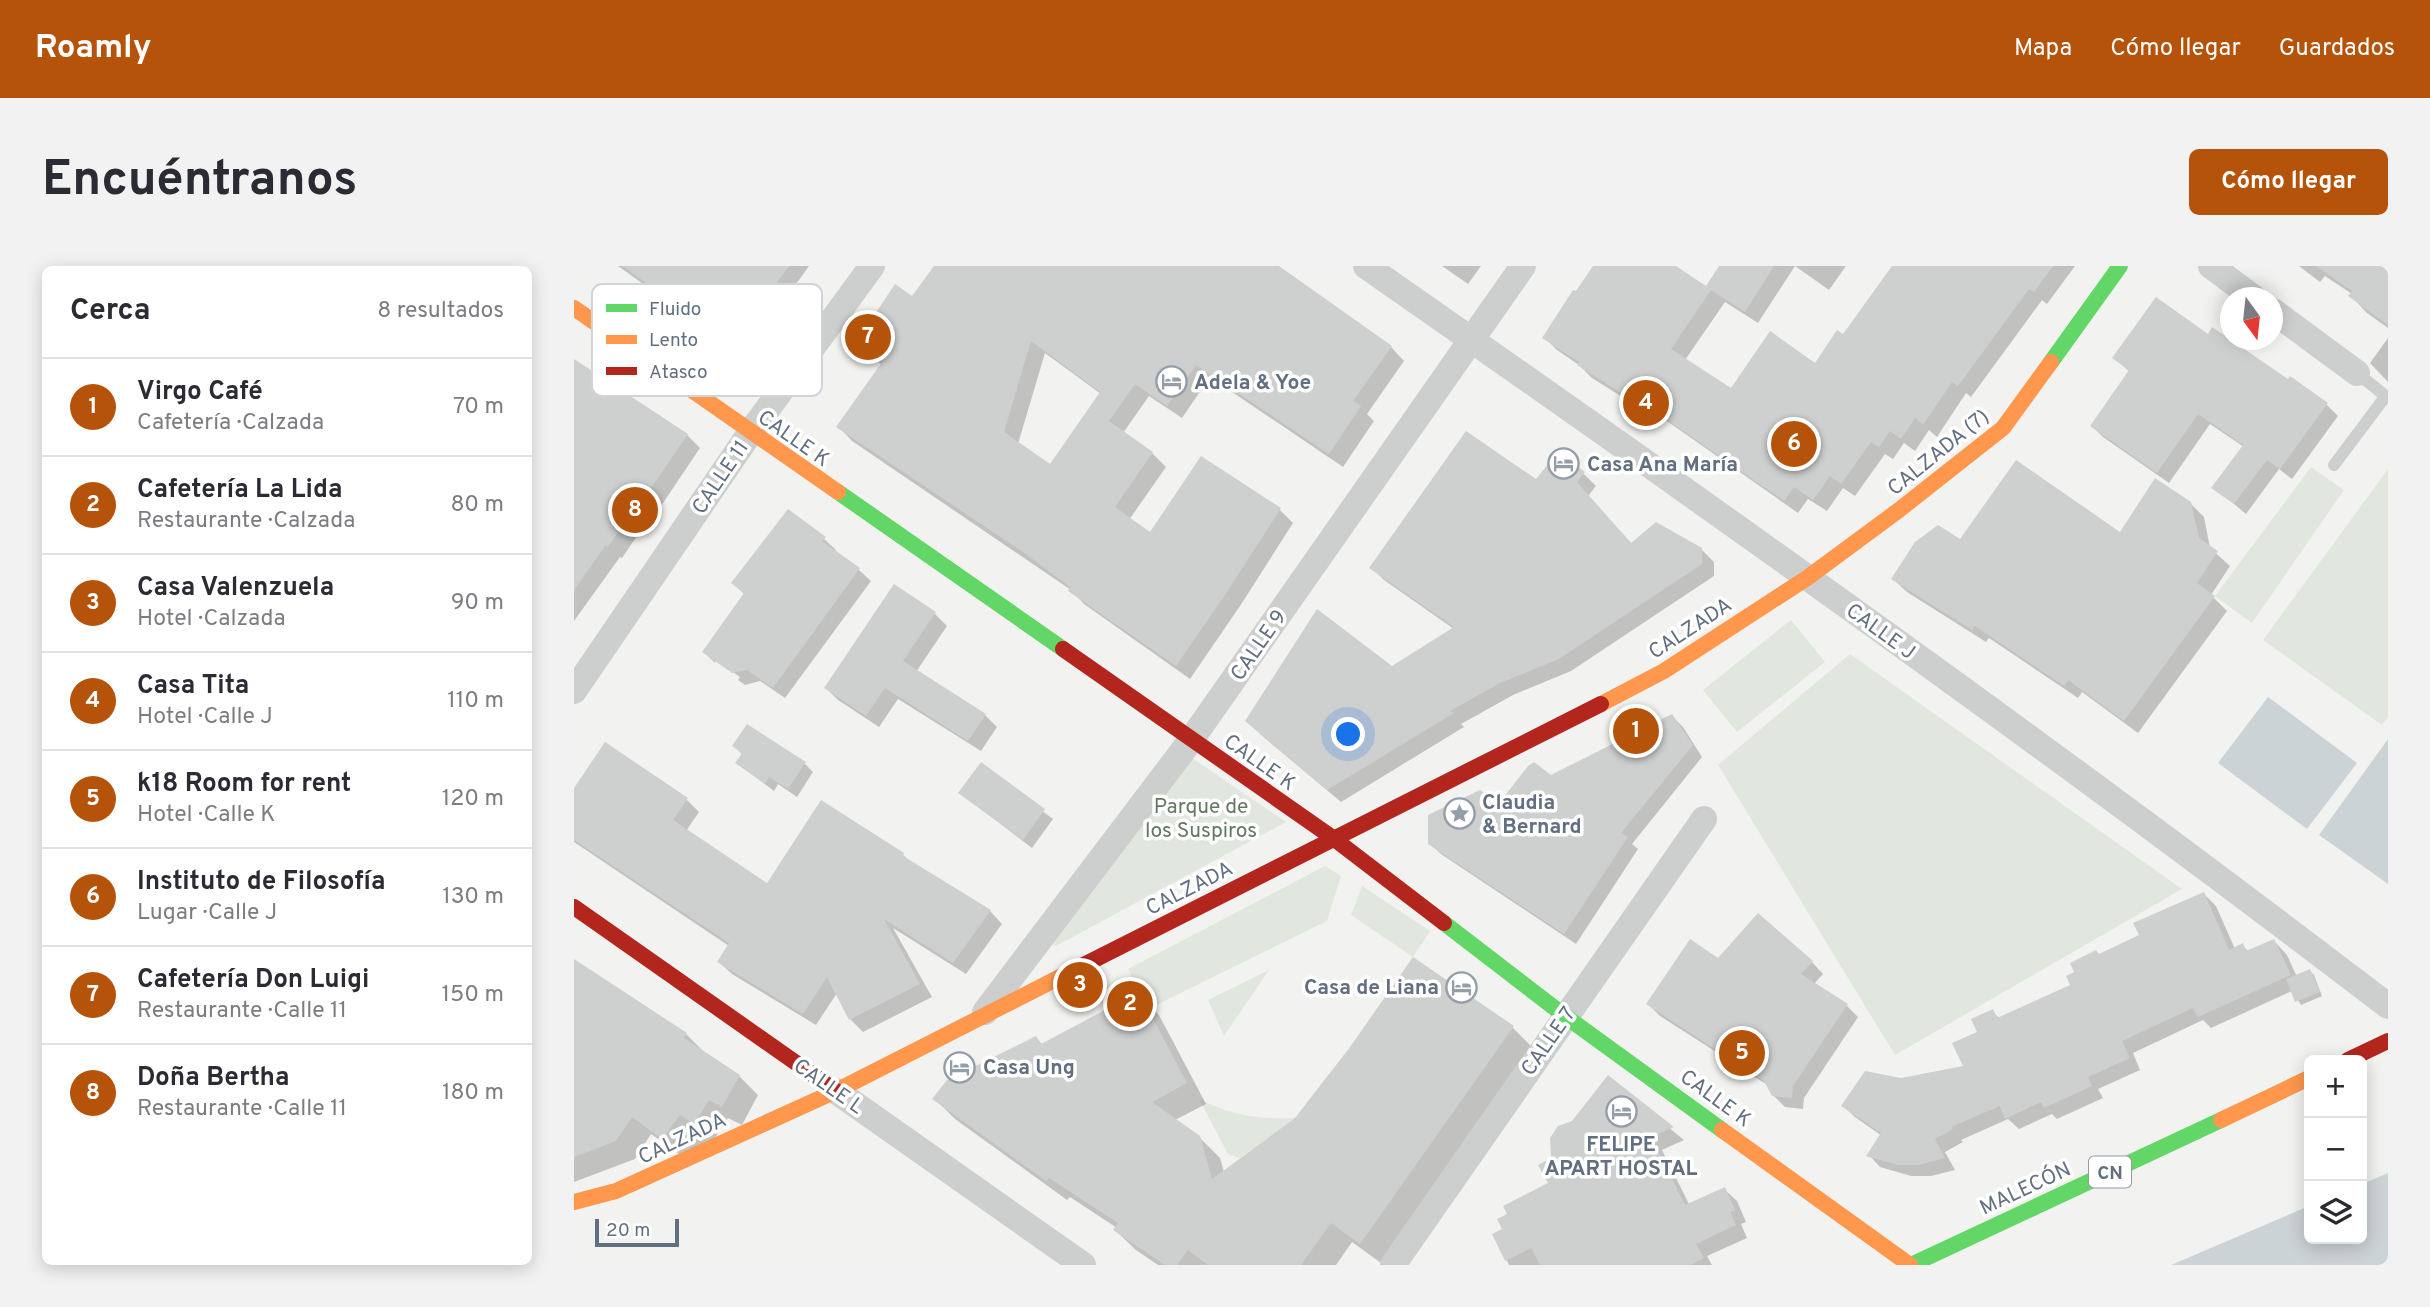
<!DOCTYPE html>
<html lang="es">
<head>
<meta charset="utf-8">
<style>
	body { margin:0; font-family:Overpass,sans-serif; background:#f2f2f3; color:#2b2b33 }
	.controls { position:absolute; right:21px; bottom:21px; display:grid; overflow:hidden; border-radius:10px; box-shadow:0 4px 18px #0003 }
	.controls button { width:63px; height:63px; display:grid; place-items:center; padding:0; border:0; border-bottom:2px solid #e1e1e2; background:#fff; color:#2b2b33; font:35px sans-serif }
	.compass { position:absolute; left:1646px; top:21px; width:63px; height:63px; border-radius:50%; background:#fff; box-shadow:0 4px 18px #0003; rotate:165deg }
	.scale { position:absolute; left:21px; bottom:18px; width:84px; box-sizing:border-box; padding-left:7px; border:4px solid #626f81; border-top:0; font-size:19px; line-height:24px; white-space:nowrap; color:#626f81; -webkit-text-stroke:5px #fff; paint-order:stroke }
	.you { position:absolute; left:775px; top:469px; width:24px; height:24px; margin:-18px; border:5px solid #fff; border-radius:50%; background:#1a73e8; box-shadow:0 0 0 10px #1a73e833 }
	.badge { display:grid; place-items:center; width:46px; height:46px; border-radius:50%; background:#b45309; color:#fff; font-size:23px; font-weight:700 }
	.pin { position:absolute; translate:-50% -50%; border:4px solid #fff; box-shadow:0 2px 7px #0006 }
	.list { margin:0; padding:0; list-style:none }
	h2 { display:flex; justify-content:space-between; align-items:center; height:91px; margin:0; padding:0 28px; font-size:30px }
	h2 small { font-size:23px; font-weight:400; color:#7c7c81 }
	.list li { display:grid; grid-template-columns:46px 1fr auto; gap:21px; align-items:center; box-sizing:border-box; height:98px; padding:0 28px; border-top:2px solid #e1e1e2 }
	.list b { display:block; font-size:26px; white-space:nowrap }
	.list p { margin:0; font-size:23px; white-space:nowrap; color:#7c7c81 }
	.list em { font-size:23px; font-style:normal; color:#7c7c81 }
	.icon { flex:none; width:38px; height:38px; fill:none; stroke:currentColor; stroke-width:2; stroke-linecap:round; stroke-linejoin:round }
	.map { position:relative; flex:none; width:1814px; height:999px; overflow:hidden; border-radius:10px }
	header { display:flex; align-items:center; gap:42px; box-sizing:border-box; height:98px; padding:0 35px; background:#b45309; color:#fff }
	header strong { font-size:33px }
	nav { display:flex; gap:38px; margin-inline-start:auto; font-size:24px }
	.intro { display:flex; align-items:center; justify-content:space-between; box-sizing:border-box; height:168px; padding:0 42px }
	h1 { margin:0; font-size:49px }
	.button { padding:18px 32px; border-radius:10px; background:#b45309; color:#fff; font-size:24px; font-weight:700 }
	main { display:flex; gap:42px; padding:0 42px }
	aside { flex:1; background:#fff; border-radius:10px; box-shadow:0 4px 18px #0003 }
	.map>svg:first-child { display:block }
	.green { fill:#e1e6df }
	.water { fill:#ccd3d6 }
	.shadow { fill:#0003; fill-rule:evenodd }
	.building { fill:#cecfcf; fill-rule:evenodd }
	.lines { fill:none; stroke-linecap:round; stroke-linejoin:round }
	.lane { stroke:#cdcece; stroke-width:12 }
	.street { stroke:#cdcece; stroke-width:26 }
	.fast { stroke:#63d668; stroke-width:16 }
	.slow { stroke:#ff974d; stroke-width:16 }
	.jam { stroke:#b3261e; stroke-width:16 }
	.labels { text-anchor:middle; stroke-width:7; stroke-linejoin:round; paint-order:stroke }
	.shield { fill:#fff; stroke:#919aa7; stroke-width:2 }
	.shield-label { font-size:19px; font-weight:bold; fill:#626f81 }
	.poi-label { font-size:21px; font-weight:bold; fill:#626f81; stroke:#fff; text-anchor:start }
	.street-label { font-size:21px; fill:#626f81; stroke:#fff }
	.park-label { font-size:21px; fill:#627861; stroke:#fff }
	.key { fill:#fff; stroke:#d0d4d9; stroke-width:2 }
	.key-label { font-size:19px; fill:#626f81 }
</style>
</head>
<body>
<header>
<strong>Roamly</strong>
<nav><a>Mapa</a><a>Cómo llegar</a><a>Guardados</a></nav>
</header>
<div class="intro"><h1>Encuéntranos</h1><a class="button">Cómo llegar</a></div>
<main>
<aside>
<h2>Cerca<small>8 resultados</small></h2>
<ul class="list">
<li><span class="badge">1</span><div><b>Virgo Café</b><p>Cafetería · Calzada</p></div><em>70 m</em></li>
<li><span class="badge">2</span><div><b>Cafetería La Lida</b><p>Restaurante · Calzada</p></div><em>80 m</em></li>
<li><span class="badge">3</span><div><b>Casa Valenzuela</b><p>Hotel · Calzada</p></div><em>90 m</em></li>
<li><span class="badge">4</span><div><b>Casa Tita</b><p>Hotel · Calle J</p></div><em>110 m</em></li>
<li><span class="badge">5</span><div><b>k18 Room for rent</b><p>Hotel · Calle K</p></div><em>120 m</em></li>
<li><span class="badge">6</span><div><b>Instituto de Filosofía</b><p>Lugar · Calle J</p></div><em>130 m</em></li>
<li><span class="badge">7</span><div><b>Cafetería Don Luigi</b><p>Restaurante · Calle 11</p></div><em>150 m</em></li>
<li><span class="badge">8</span><div><b>Doña Bertha</b><p>Restaurante · Calle 11</p></div><em>180 m</em></li>
</ul>
</aside>
<div class="map">
<svg width="1814" height="999" viewBox="0 0 1814 999">
	<rect width="100%" height="100%" fill="#f2f3f0"/>
	<path class="green" d="M1737 201 1770 224 1678 357 1641 330Z
		M1814 203V451L1808 459 1689 374Z
		M1217 354 1251 396 1163 466 1129 424Z
		M1276 388 1608 623 1321 789 1144 499Z
		M618 492 712 556 482 680 476 676Z
		M751 600 767 610 753 655 574 743 554 703Z
		M788 620 856 665 839 691 777 649Z
		M695 704 650 770 634 734Z
		M625 833C661 850 681 853 721 852L666 892 654 888Z"/>
	<path class="water" d="M1694 431 1783 497 1733 563 1644 497Z
		M1814 473V618L1745 569Z
		M1814 907V999H1597L1735 940V973H1788V918Z"/>
	<path class="shadow" d="M44 0H235L164 99 125 71 113 59 118 53Z
		M362 0H702L817 81 830 95 793 148 800 155 769 201 636 111 608 152 575 130 549 167 578 187 592 201 555 254 577 269 705 243 719 257 666 340 616 413 510 338 497 324 278 175 265 161 308 99 283 78 339 32ZM471 87 527 128 476 200 444 178Z
		M868 0H907L894 18Z
		M1020 0H1099L1132 23 1147 0H1221L1184 57 1151 36 1111 94 1157 124 1241 100 1269 70 1320 0H1501L1473 38 1468 34 1397 131 1392 127 1363 171 1355 164 1341 185 1330 177 1319 193 1311 188 1281 230 1269 222 1253 245 1234 233 1224 247 1090 153 1088 156 1018 112 1005 99 983 84 970 71Z
		M1221 0H1272L1255 24Z
		M1725 0H1814V62L1793 47 1777 30 1778 28 1751 10 1746 16Z
		M1634 70 1753 139 1764 150 1718 213 1705 203 1672 248 1640 221 1670 181 1636 158 1595 217 1529 171 1518 160 1556 106 1540 92Z
		M1814 72V116L1796 97Z
		M0 95 113 169 126 182 87 240 85 238 48 292 46 291 0 355Z
		M1010 208 1022 220 1014 230 1058 278 1127 283 1140 296V310L997 405 939 429 887 458 890 461 767 536 686 468 818 402 880 363 810 314 798 302 963 216Z
		M1616 237 1630 251 1636 282 1656 300 1637 329 1653 345 1564 467 1508 426 1504 432 1415 372 1412 376 1333 326 1319 313 1387 275 1546 268Z
		M250 273 262 284 261 286 285 304 297 315 211 432 186 415 171 419 164 414 166 411 141 394V397L130 386 171 329 159 317Z
		M320 321 361 348 373 360 342 406 411 449 423 461 407 485 324 433 305 461 264 434 252 422Z
		M1098 450 1109 461 1128 491 1058 578 1064 583 1002 678 867 588 855 577Z
		M160 480 231 498 239 506 223 531 204 518 200 525 163 497 169 489Z
		M407 499 479 553 458 582 386 527Z
		M0 525 113 534 125 546 112 565 194 620 329 589 339 598 416 645 428 658 392 708 319 662 358 731 289 766 276 753 263 727 242 759 158 708 145 696 155 680 0 576Z
		M1630 628 1642 640 1661 683 1669 680 1675 686 1702 677 1713 689 1723 711 1736 705 1740 709 1748 730 1727 739 1718 725 1637 762 1629 754 1559 787 1566 804 1524 823 1529 832 1483 853 1478 848 1445 863 1434 853 1387 874 1389 876 1371 886 1381 904 1357 910H1337L1306 901 1295 889 1308 870 1281 851 1269 840 1327 814 1391 802 1405 767 1419 746 1426 753 1499 719 1526 690 1567 670Z
		M839 693 939 762 959 782 807 997 778 976 762 999H584L562 984 541 964 543 962 496 931 493 934 381 853 361 833 462 772 469 779 565 728 585 749 632 838 601 854 625 871 646 892 650 906 722 853 777 782Z
		M0 694 112 768 131 787 165 810 184 829 168 859 154 852 139 875 108 890 77 868 61 893 0 916Z
		M1144 694 1238 696 1249 708 1240 718 1273 740 1284 751 1230 832 1229 843 1211 841 1199 829 1195 820 1086 750 1074 738Z
		M1034 812 1110 874 1088 884 1115 938 1150 923 1163 935 1172 956 1167 958 1173 972 1133 990 1138 999H935L920 969 931 964 976 918 979 893 999 856Z"/>
	<path class="building" d="M49 0H215L151 88 111 59 117 51Z
		M360 0H705L818 80 779 135 787 140 755 188 622 99 593 140 561 118 535 155 579 186 541 241 576 266 627 190 707 242 653 326 602 400 494 325 496 321 449 286 262 161 308 96 281 78 321 18 338 30ZM457 75 526 126 476 198 430 166Z
		M1019 0H1102L1132 20 1145 0H1200L1171 46 1137 24 1097 83 1157 122 1196 65 1241 97 1263 64 1269 68 1318 0H1479L1460 26 1455 23 1384 120 1378 116 1349 159 1341 152 1327 173 1316 165 1305 181 1297 176 1267 218 1256 210 1239 234 1220 221 1210 235 1076 142 1074 144 1003 99 1005 96 968 72 999 24 1002 25Z
		M1742 0H1814V59L1774 30 1778 25Z
		M1582 31 1634 68 1638 61 1714 113 1716 110 1754 137 1706 203 1693 194 1660 238 1637 222 1669 179 1624 148 1583 207 1516 160 1555 104 1538 92Z
		M0 93 114 168 73 228 71 227 34 281 32 279 0 324Z
		M892 165 962 213 984 186 1011 206 1003 216 1057 277 1082 256 1128 282V298L985 393 926 417 876 445 880 447 753 524 671 455 743 343 818 400 880 361 795 302Z
		M1442 194 1546 266 1581 212 1617 236 1625 272 1644 285 1623 317 1641 330 1550 455 1494 414 1490 420 1401 360 1398 364 1317 313 1341 276 1364 259 1386 273Z
		M214 243 252 271 248 275 286 302 199 422 173 404 158 407 128 386 170 327 157 317Z
		M320 318 362 346 329 395 412 448 394 475 311 422 292 450 250 422Z
		M1098 448 1119 479 1047 567 1054 571 990 668 854 578V549L906 524 926 536 954 500 960 496 977 509Z
		M173 458 232 496 214 523 195 511 191 518 161 497 168 487 158 480Z
		M31 476 114 532 99 554 193 617 247 534 330 587 329 590 417 644 379 697 310 653 346 718 275 754 253 711 229 748 143 696 155 677 0 574V522Z
		M407 496 471 543 449 574 384 527Z
		M1630 626 1655 684 1669 677 1672 685 1700 673 1717 709 1624 751 1619 742 1548 775 1556 792 1514 811 1518 820 1470 842 1467 836 1431 853 1426 840 1377 861 1379 863 1361 873 1371 892 1344 899H1324L1292 890 1307 867 1267 840 1291 805 1327 812 1389 800 1378 777 1403 766 1397 753 1419 743 1423 752 1496 719 1492 710 1500 706 1496 697 1522 684 1525 688 1565 669 1559 657Z
		M1184 647 1239 695 1227 708 1274 738 1219 820 1218 832 1198 830 1190 815 1072 738 1116 673 1144 692Z
		M839 691 940 760 786 978 757 957 727 999H634L614 984 603 999H591L539 964 544 957 475 912 472 915 358 833 373 814 462 770 467 778 565 726 613 817 578 836 626 870 638 913 721 852 776 781Z
		M0 693 113 767 110 772 166 809 148 841 135 834 120 858 106 849 88 873 58 851 42 875 0 891Z
		M1736 703 1746 726 1721 736 1712 713Z
		M1034 809 1100 861 1077 871 1111 939 1151 921 1161 944 1156 946 1162 959 1122 978 1130 992 1116 999H966L957 982 931 995 918 968 928 963 923 953 933 948 929 940 974 917 964 899 977 892 976 872 984 860 998 855Z"/>
	<g class="lines">
		<path class="lane" d="M1783 107 1814 132
			M1760 199 1811 131"/>
		<path class="street" d="M792 0C1137 241 1480 484 1814 740
			M1637 0 1680 32
			M1699 45 1783 107
			M0 425 176 167 298 0
			M411 746 617 474 949 0
			M262 825 509 999
			M819 999 1130 553"/>
		<path class="fast" d="M1477 96 1546 0
			M264 226 489 383
			M870 657 991 750 1148 864
			M1337 999 1647 854"/>
		<path class="slow" d="M0 42 264 226
			M1027 438 1090 405 1233 312 1325 244 1429 162 1477 96
			M1647 854 1735 812
			M1148 864 1336 999
			M0 936 42 925 262 825 490 709"/>
		<path class="jam" d="M489 383 759 572 870 657
			M0 641 262 825
			M490 709 1027 438
			M1774 794 1814 775"/>
	</g>
	<defs>
		<symbol id="hotel-ring" viewBox="-11 -11 22 22"><circle r="9.5" fill="#fff" stroke="#949da8" stroke-width="1.5"/><path d="M-6-4.5h1.5V1H6V5H4.5V3h-9V5H-6ZM-4 0a1.8 1.8 0 1 1 3.6 0ZM.5 0V-2.5h3Q6-2.5 6 0Z" fill="#949da8"/></symbol>
		<symbol id="sight-ring" viewBox="-11 -11 22 22"><circle r="9.5" fill="#fff" stroke="#949da8" stroke-width="1.5"/><path d="M0-6L1.8-2.2L6-1.7L2.9 1.2L3.7 5.4L0 3.3L-3.7 5.4L-2.9 1.2L-6-1.7L-1.8-2.2Z" fill="#949da8"/></symbol>
	</defs>
	<g fill-rule="evenodd">
		<use href="#hotel-ring" x="580" y="98" width="35" height="35"/>
		<use href="#hotel-ring" x="972" y="180" width="35" height="35"/>
		<use href="#sight-ring" x="868" y="530" width="35" height="35"/>
		<use href="#hotel-ring" x="870" y="704" width="35" height="35"/>
		<use href="#hotel-ring" x="368" y="784" width="35" height="35"/>
		<use href="#hotel-ring" x="1030" y="828" width="35" height="35"/>
	</g>
	<g class="labels">
		<rect class="shield" x="1515" y="890.5" width="42" height="31" rx="5"/>
		<g class="shield-label">
			<text x="1536" y="913">CN</text>
		</g>
		<g class="poi-label">
			<text x="620" y="123">Adela &amp; Yoe</text>
			<text x="1013" y="205">Casa Ana María</text>
			<text x="908" y="543">Claudia<tspan x="908" dy="24">&amp; Bernard</tspan></text>
			<text x="865" y="728" text-anchor="end">Casa de Liana</text>
			<text x="409" y="808">Casa Ung</text>
			<text x="1047" y="885" text-anchor="middle">FELIPE<tspan x="1047" dy="24">APART HOSTAL</tspan></text>
		</g>
		<g class="street-label">
			<text transform="translate(220 172) rotate(35)" y="7">CALLE K</text>
			<text transform="translate(1364 186) rotate(-39)" y="7">CALZADA (7)</text>
			<text transform="translate(146 211) rotate(-56)" y="7">CALLE 11</text>
			<text transform="translate(1116 362) rotate(-33)" y="7">CALZADA</text>
			<text transform="translate(1307 365) rotate(36)" y="7">CALLE J</text>
			<text transform="translate(684 379) rotate(-55)" y="7">CALLE 9</text>
			<text transform="translate(686 496) rotate(35)" y="7">CALLE K</text>
			<text transform="translate(615 622) rotate(-27)" y="7">CALZADA</text>
			<text transform="translate(974 775) rotate(-55)" y="7">CALLE 7</text>
			<text transform="translate(255 820) rotate(35)" y="7">CALLE L</text>
			<text transform="translate(1142 832) rotate(36)" y="7">CALLE K</text>
			<text transform="translate(108 872) rotate(-25)" y="7">CALZADA</text>
			<text transform="translate(1451 922) rotate(-25)" y="7">MALECÓN</text>
		</g>
		<g class="park-label">
			<text x="627" y="547">Parque de<tspan x="627" dy="24">los Suspiros</tspan></text>
		</g>
	</g>
	<rect x="18" y="18" width="230" height="112" rx="10" class="key"/>
	<rect x="32" y="38" width="31" height="8" fill="#63d668"/>
	<rect x="32" y="69" width="31" height="9" fill="#ff974d"/>
	<rect x="32" y="101" width="31" height="8" fill="#b3261e"/>
	<g class="key-label">
		<text x="75" y="49">Fluido</text>
		<text x="75" y="80">Lento</text>
		<text x="75" y="112">Atasco</text>
	</g>
</svg>
<div class="controls">
<button>+</button>
<button>−</button>
<button><svg class="icon" aria-label="layers" viewBox="0 0 24 24"><path d="M12 4l9 5-9 5-9-5zM3 14l9 5 9-5"/></svg></button>
</div>
<svg class="compass" viewBox="-18 -18 36 36"><path d="M0-13l5 13h-10z" fill="#e53935"/><path d="M0 13l5-13h-10z" fill="#7c7c81"/></svg>
<div class="scale">20 m</div>
<div class="you"></div>
<div class="pin badge" style="left:1062px;top:465px">1</div>
<div class="pin badge" style="left:556px;top:738px">2</div>
<div class="pin badge" style="left:506px;top:719px">3</div>
<div class="pin badge" style="left:1072px;top:137px">4</div>
<div class="pin badge" style="left:1168px;top:787px">5</div>
<div class="pin badge" style="left:1220px;top:178px">6</div>
<div class="pin badge" style="left:294px;top:71px">7</div>
<div class="pin badge" style="left:61px;top:244px">8</div>
</div>
</main>
</body>
</html>
